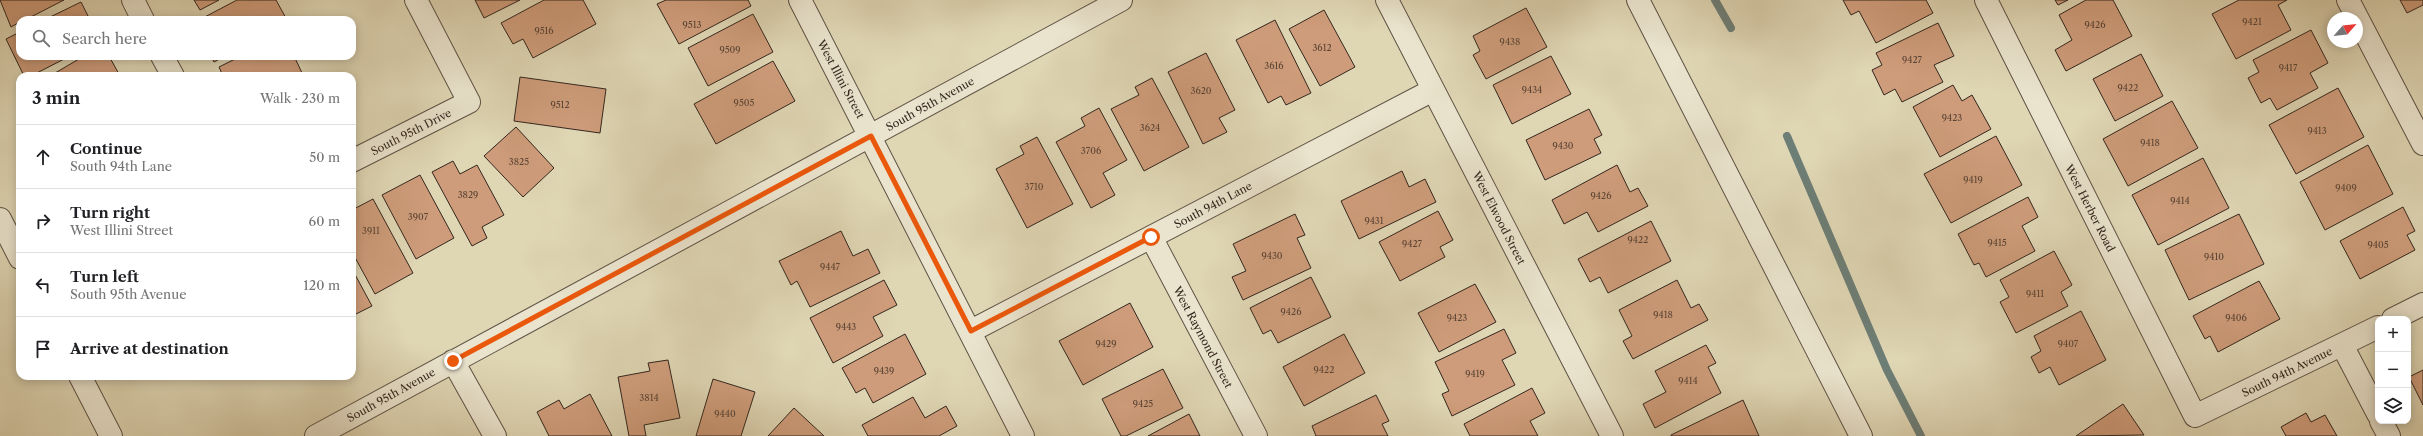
<!DOCTYPE html>
<html lang="en">
<head>
<meta charset="utf-8">
<style>
	body { margin:0; font-family:"Libre Caslon Text",serif; background:#f6f6f6; color:#202124 }
	.controls { position:absolute; right:12px; bottom:12px; display:grid; overflow:hidden; border-radius:8px; box-shadow:0 2px 10px #0003 }
	.controls button { width:36px; height:36px; display:grid; place-items:center; padding:0; border:0; border-bottom:1px solid #e0e0e0; background:#fff; color:#202124; font:20px sans-serif }
	.compass { position:absolute; left:2327px; top:12px; width:36px; height:36px; border-radius:50%; background:#fff; box-shadow:0 2px 10px #0003; rotate:63deg }
	.stop { position:absolute; width:12px; height:12px; margin:-9px; border:3px solid #ea580c; border-radius:50%; background:#fff }
	.stop.end { background:#ea580c; border-color:#fff; box-shadow:0 1px 4px #0008 }
	.list { margin:0; padding:0; list-style:none }
	h2 { display:flex; justify-content:space-between; align-items:center; height:52px; margin:0; padding:0 16px; font-size:17px }
	h2 small { font-size:13px; font-weight:400; color:#757577 }
	.list li { display:grid; grid-template-columns:26px 1fr auto; gap:12px; align-items:center; box-sizing:border-box; height:64px; padding:0 16px; border-top:1px solid #e0e0e0 }
	.list b { display:block; font-size:15px; white-space:nowrap }
	.list p { margin:0; font-size:13px; white-space:nowrap; color:#757577 }
	.list em { font-size:13px; font-style:normal; color:#757577 }
	.icon { flex:none; width:22px; height:22px; fill:none; stroke:currentColor; stroke-width:2; stroke-linecap:round; stroke-linejoin:round }
	.map { position:relative; flex:none; width:2423px; height:436px; overflow:hidden }
	.search { position:absolute; background:#fff; box-shadow:0 2px 10px #0003; left:16px; top:16px; width:340px; height:44px; display:flex; align-items:center; gap:10px; box-sizing:border-box; padding:0 14px; border-radius:12px; color:#757577; font-size:15px }
	.panel { position:absolute; background:#fff; box-shadow:0 2px 10px #0003; left:16px; top:72px; width:340px; height:308px; border-radius:12px }
	.map>svg:first-child { display:block }
	.lines { fill:none; stroke-linecap:round; stroke-linejoin:round }
	.stream { stroke:#6d7e76; stroke-width:8 }
	.building { fill:#ce9c7a; stroke:#33261e }
	.minor-casing { stroke:#5e5244; stroke-width:24 }
	.minor { stroke:#eae4ce; stroke-width:22 }
	.route { stroke:#ea580c; stroke-width:5 }
	.labels { text-anchor:middle; stroke-width:3.5; stroke-linejoin:round; paint-order:stroke }
	.number-label { font-size:9px; fill:#5a4435 }
	.street-label { font-size:11px; fill:#33261e; stroke:#eae4ce }
</style>
</head>
<body>
<div class="map">
<svg width="2423" height="436" viewBox="0 0 2423 436">
	<rect width="100%" height="100%" fill="#dfd6b4"/>
	<filter id="stains"><feTurbulence type="fractalNoise" baseFrequency=".005" numOctaves="4"/><feColorMatrix values="0 0 0 0 .2 0 0 0 0 .09 0 0 0 0 .02 0 0 0 .5 -.17"/></filter>
	<radialGradient id="worn" r=".72"><stop offset=".6" stop-color="#630" stop-opacity="0"/><stop offset="1" stop-color="#630" stop-opacity=".3"/></radialGradient>
	<g class="lines">
		<path class="stream" d="M1715 0 1731 28
			M1787 136 1887 370 1921 436"/>
	</g>
	<path class="building" d="M0 0H64L25 20H20V22L11 27Z
		M194 0H219L200 10Z
		M237 0H276L287 20H199Z
		M475 0H520L484 18Z
		M544 0H583L596 24 533 58 523 39 513 44 501 23Z
		M666 0H748L751 6 679 44 657 4Z
		M1843 0H1926L1933 13 1876 43 1859 11 1851 15Z
		M2055 0H2068L2058 5Z
		M2086 0H2113L2132 36 2066 71 2055 50 2072 40 2059 15Z
		M2239 0H2287L2278 5 2291 30 2236 59 2212 14Z
		M2400 0H2423V5L2407 13Z
		M81 2 90 20H44Z
		M1526 8 1547 47 1486 79 1473 55 1480 51 1473 36Z
		M1324 10 1355 67 1320 86 1289 29Z
		M753 14 773 52 708 86 688 48Z
		M1275 20 1311 93 1286 105 1281 96 1268 103 1236 40Z
		M1938 23 1954 56 1934 65 1943 82 1902 102 1895 89 1884 95 1872 70 1882 65 1876 53Z
		M2311 30 2328 63 2310 73 2318 88 2277 110 2270 98 2261 103 2248 78 2259 72 2253 60Z
		M20 32V56H70L31 76H24L6 39Z
		M1206 53 1235 110 1219 118 1227 132 1203 144 1168 72Z
		M2141 54 2163 96 2115 121 2093 79Z
		M84 56H109L120 76H50Z
		M211 56H225L214 62Z
		M241 56H294L303 75 223 76 219 67Z
		M1551 56 1571 94 1512 124 1493 85Z
		M773 61 795 101 716 144 694 104Z
		M520 77 606 89 600 133 514 121Z
		M1152 78 1189 147 1144 171 1111 109 1139 95 1135 87Z
		M1953 85 1962 101 1972 95 1991 129 1940 157 1913 107Z
		M2338 88 2364 137 2296 174 2269 125Z
		M2172 101 2198 148 2128 186 2103 139Z
		M1099 108 1127 160 1103 173 1115 195 1091 208 1056 142 1085 126 1081 118Z
		M1589 109 1602 135 1594 139 1601 153 1545 180 1526 140Z
		M516 127 554 168 523 197 484 156Z
		M1996 136 2022 185 1951 223 1924 174Z
		M1037 137 1073 204 1027 228 996 169 1024 154 1020 146Z
		M2368 145 2393 194 2325 230 2300 182Z
		M2203 158 2229 208 2158 245 2132 195Z
		M453 161 460 174 477 165 504 215 482 227 487 238 472 246 432 172Z
		M1617 165 1630 192 1638 188 1648 206 1598 232 1587 212 1564 224 1552 200Z
		M1402 171 1409 187 1425 179 1436 202 1359 239 1341 201Z
		M420 175 454 238 416 259 382 195Z
		M2028 197 2038 217 2022 226 2035 251 1986 277 1979 263 1974 265 1958 234Z
		M373 199 413 273 375 294 352 252V210Z
		M2403 207 2415 231 2407 235 2415 250 2360 279 2340 241Z
		M1438 211 1453 240 1440 247 1445 257 1400 281 1379 242Z
		M1295 214 1305 235 1297 238 1311 268 1243 300 1232 277 1246 271 1233 244Z
		M2239 214 2264 264 2189 300 2165 250Z
		M1651 221 1671 261 1608 293 1600 277 1590 282 1578 259Z
		M841 231 853 256 868 249 880 273 810 307 797 281 791 285 779 261Z
		M2054 251 2072 285 2061 292 2068 306 2016 333 2000 302 2009 297 2000 280Z
		M352 269 372 306 352 316Z
		M1311 277 1331 317 1278 343 1271 330 1263 334 1250 308Z
		M884 280 897 305 873 317 883 336 833 363 810 318Z
		M1677 280 1691 308 1699 304 1708 320 1633 359 1623 341 1632 336 1619 310Z
		M2259 281 2280 319 2218 352 2210 336 2205 339 2193 316Z
		M1475 284 1496 322 1439 352 1418 313Z
		M1130 303 1153 347 1083 385 1059 341Z
		M2081 311 2106 360 2059 385 2050 367 2039 373 2031 357 2041 351 2034 336Z
		M1504 329 1516 353 1502 360 1515 385 1452 416 1442 394 1449 391 1435 362Z
		M905 334 926 374 873 403 865 388 856 393 842 368Z
		M1344 334 1365 373 1304 406 1283 367Z
		M1706 345 1716 363 1708 367 1721 393 1655 428 1643 404 1666 392 1655 371Z
		M668 360 680 418 644 425 646 436H629L618 377 650 371 648 363Z
		M1163 369 1183 408 1126 436H1121L1102 399Z
		M2423 370V405L2409 377Z
		M713 379 755 392 741 436H696Z
		M1532 388 1545 413 1530 421 1538 436H1470L1464 424Z
		M590 394 612 436H549L537 412 559 400 564 409Z
		M1376 395 1389 421 1382 424 1388 436H1316L1312 426Z
		M913 397 925 418 946 406 957 426 939 436H868L862 425Z
		M1743 400 1759 436H1671V435Z
		M2123 404 2144 435 2076 436Z
		M794 408 824 436H768Z
		M2306 413 2311 422 2325 415 2337 436H2286L2281 427Z
		M1189 414 1200 436H1148Z"/>
	<g class="lines">
		<defs>
			<path id="minor" d="M133 0 143 20
				M800 0 1023 436
				M1387 0 1612 436
				M1638 0 1861 436
				M1986 0 2195 416 2378 327
				M2348 0 2423 144
				M162 56 173 76
				M352 161 469 102 416 0
				M0 219 20 258
				M1151 237 1256 436
				M2393 319 2423 304
				M971 331 1433 90
				M2342 345 2378 414
				M453 361 495 436
				M80 376 111 436
				M2381 421 2389 436
				M316 436 1121 0"/>
		</defs>
		<use href="#minor" class="minor-casing"/>
		<use href="#minor" class="minor"/>
	</g>
	<g class="lines">
		<path class="route" d="M453 361 871 136 971 331 1151 237"/>
	</g>
	<g class="labels">
		<g class="number-label">
			<text x="2252" y="25">9421</text>
			<text x="692" y="28">9513</text>
			<text x="2095" y="28">9426</text>
			<text x="544" y="34">9516</text>
			<text x="1510" y="45">9438</text>
			<text x="1322" y="51">3612</text>
			<text x="730" y="53">9509</text>
			<text x="1912" y="63">9427</text>
			<text x="1274" y="69">3616</text>
			<text x="2288" y="71">9417</text>
			<text x="2128" y="91">9422</text>
			<text x="1532" y="93">9434</text>
			<text x="1201" y="94">3620</text>
			<text x="744" y="106">9505</text>
			<text x="560" y="108">9512</text>
			<text x="1952" y="121">9423</text>
			<text x="1150" y="131">3624</text>
			<text x="2317" y="134">9413</text>
			<text x="2150" y="146">9418</text>
			<text x="1563" y="149">9430</text>
			<text x="1091" y="154">3706</text>
			<text x="519" y="165">3825</text>
			<text x="1973" y="183">9419</text>
			<text x="1034" y="190">3710</text>
			<text x="2346" y="191">9409</text>
			<text x="468" y="198">3829</text>
			<text x="1601" y="199">9426</text>
			<text x="2180" y="204">9414</text>
			<text x="418" y="220">3907</text>
			<text x="1374" y="224">9431</text>
			<text x="371" y="234">3911</text>
			<text x="1638" y="243">9422</text>
			<text x="1997" y="246">9415</text>
			<text x="1412" y="247">9427</text>
			<text x="2378" y="248">9405</text>
			<text x="1272" y="259">9430</text>
			<text x="2214" y="260">9410</text>
			<text x="830" y="270">9447</text>
			<text x="2035" y="297">9411</text>
			<text x="1291" y="315">9426</text>
			<text x="1663" y="318">9418</text>
			<text x="1457" y="321">9423</text>
			<text x="2236" y="321">9406</text>
			<text x="846" y="330">9443</text>
			<text x="1106" y="347">9429</text>
			<text x="2068" y="347">9407</text>
			<text x="1324" y="373">9422</text>
			<text x="884" y="374">9439</text>
			<text x="1475" y="377">9419</text>
			<text x="1688" y="384">9414</text>
			<text x="649" y="401">3814</text>
			<text x="1143" y="407">9425</text>
			<text x="725" y="417">9440</text>
		</g>
		<g class="street-label">
			<text transform="translate(841 79) rotate(62)" y="4">West Illini Street</text>
			<text transform="translate(930 104) rotate(-29)" y="4">South 95th Avenue</text>
			<text transform="translate(411 132) rotate(-27)" y="4">South 95th Drive</text>
			<text transform="translate(1213 205) rotate(-28)" y="4">South 94th Lane</text>
			<text transform="translate(2090 208) rotate(63)" y="4">West Herber Road</text>
			<text transform="translate(1499 218) rotate(63)" y="4">West Elwood Street</text>
			<text transform="translate(1203 337) rotate(62)" y="4">West Raymond Street</text>
			<text transform="translate(2287 372) rotate(-26)" y="4">South 94th Avenue</text>
			<text transform="translate(391 395) rotate(-29)" y="4">South 95th Avenue</text>
		</g>
	</g>
	<rect width="100%" height="100%" filter="url(#stains)"/>
	<rect width="100%" height="100%" fill="url(#worn)"/>
</svg>
<div class="controls">
<button>+</button>
<button>−</button>
<button><svg class="icon" aria-label="layers" viewBox="0 0 24 24"><path d="M12 4l9 5-9 5-9-5zM3 14l9 5 9-5"/></svg></button>
</div>
<svg class="compass" viewBox="-18 -18 36 36"><path d="M0-13l5 13h-10z" fill="#e53935"/><path d="M0 13l5-13h-10z" fill="#757577"/></svg>
<div class="stop" style="left:1151px;top:237px"></div>
<div class="stop end" style="left:453px;top:361px"></div>
<div class="search"><svg class="icon" aria-label="search" viewBox="0 0 24 24"><circle cx="10" cy="10" r="6"/><path d="M15 15l6 6"/></svg>Search here</div>
<section class="panel">
<h2>3 min<small>Walk · 230 m</small></h2>
<ul class="list">
<li><svg class="icon" aria-label="ahead" viewBox="0 0 24 24"><path d="M12 20V5M6 11l6-6 6 6"/></svg><div><b>Continue</b><p>South 94th Lane</p></div><em>50 m</em></li>
<li><svg class="icon" aria-label="right" viewBox="0 0 24 24"><path d="M7 20v-9h11M14 6l5 5-5 5"/></svg><div><b>Turn right</b><p>West Illini Street</p></div><em>60 m</em></li>
<li><svg class="icon" aria-label="left" viewBox="0 0 24 24"><path d="M17 20v-9H6M10 6l-5 5 5 5"/></svg><div><b>Turn left</b><p>South 95th Avenue</p></div><em>120 m</em></li>
<li><svg class="icon" aria-label="arrive" viewBox="0 0 24 24"><path d="M6 21V4h12l-3 4 3 4H6"/></svg><div><b>Arrive at destination</b></div></li>
</ul>
</section>
</div>
</body>
</html>
